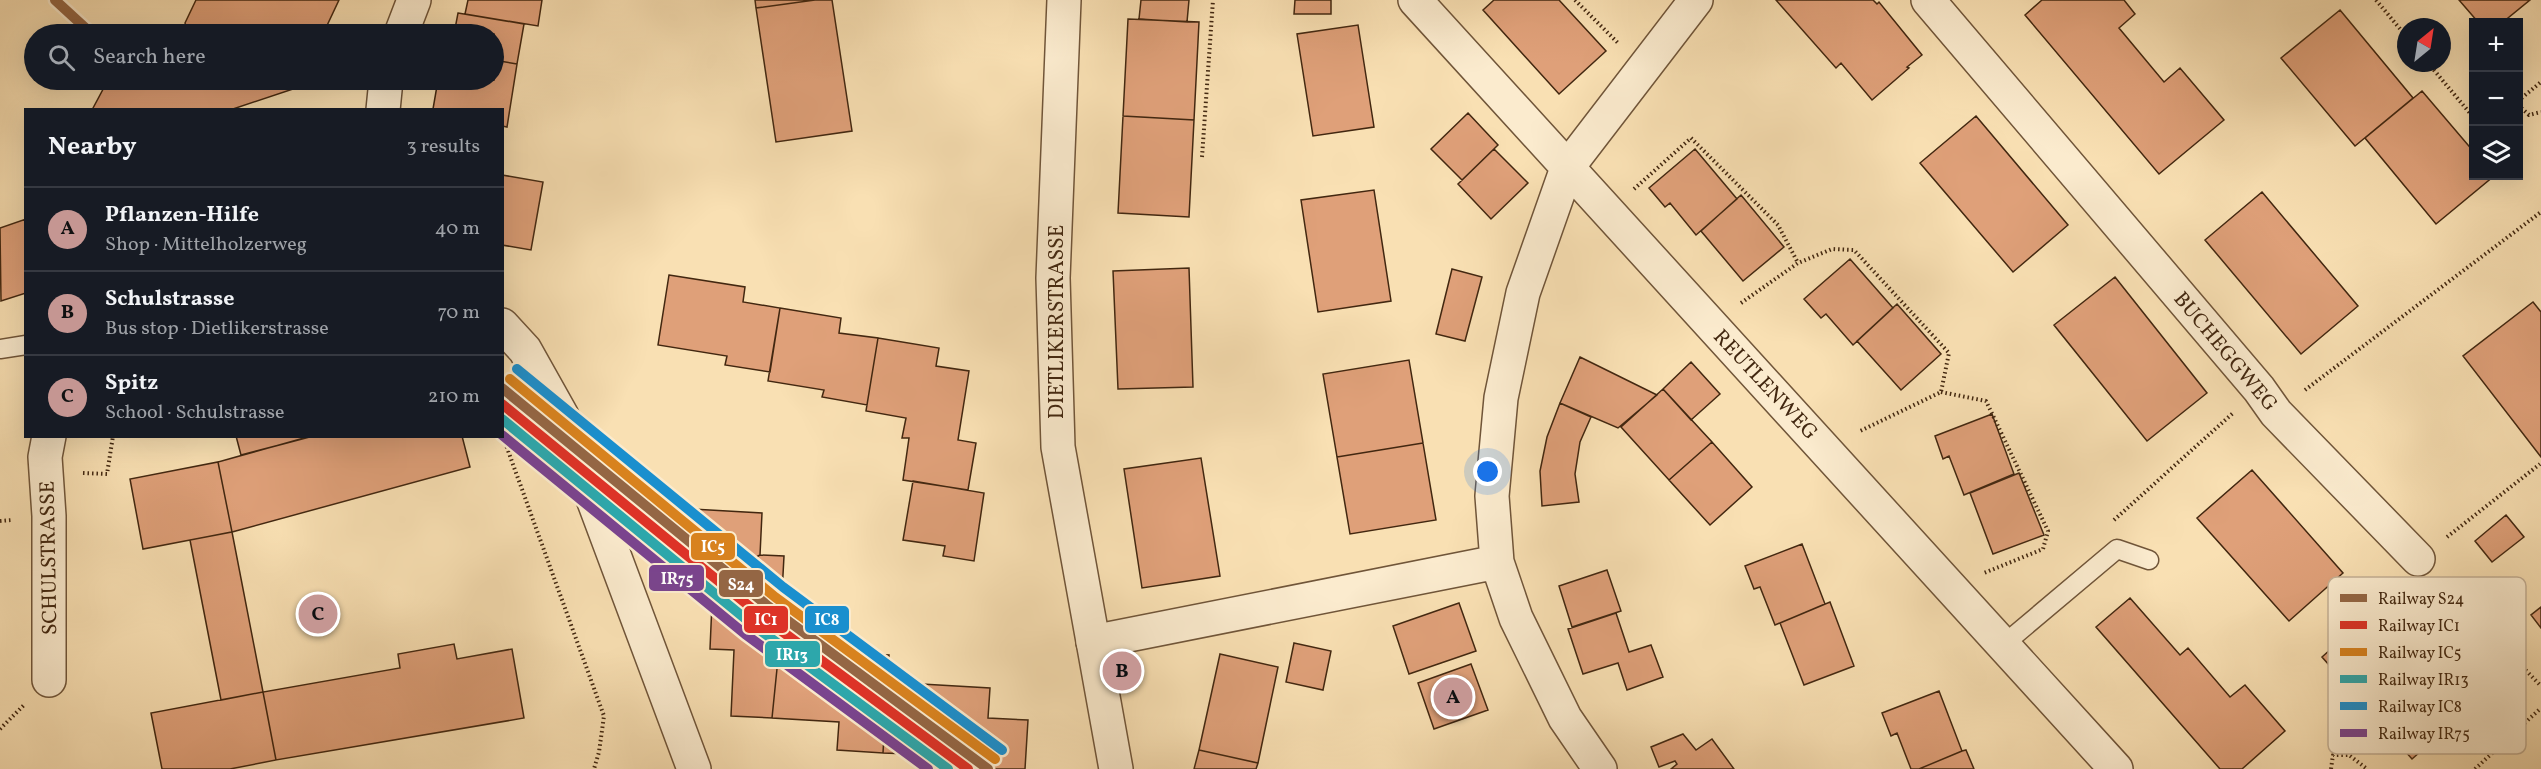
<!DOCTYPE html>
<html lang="en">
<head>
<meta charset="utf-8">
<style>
	body { margin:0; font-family:Vollkorn,serif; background:#20242c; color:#f1f3f6 }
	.controls { position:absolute; right:18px; top:18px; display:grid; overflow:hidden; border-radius:0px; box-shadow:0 6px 24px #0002 }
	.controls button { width:54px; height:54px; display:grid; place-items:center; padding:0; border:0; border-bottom:2px solid #363941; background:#171b24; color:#f1f3f6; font:30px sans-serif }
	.compass { position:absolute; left:2397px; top:18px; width:54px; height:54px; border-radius:50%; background:#171b24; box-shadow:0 6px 24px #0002; rotate:30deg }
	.you { position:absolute; left:1488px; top:472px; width:21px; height:21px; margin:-15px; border:4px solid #fff; border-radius:50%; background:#1a73e8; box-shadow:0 0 0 9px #1a73e833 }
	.badge { display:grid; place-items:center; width:39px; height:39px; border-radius:50%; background:#c59692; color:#111; font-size:20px; font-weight:700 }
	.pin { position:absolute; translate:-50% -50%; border:3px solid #fff; box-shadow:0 2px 6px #0006 }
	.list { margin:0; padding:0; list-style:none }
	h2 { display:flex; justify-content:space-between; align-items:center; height:78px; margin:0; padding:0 24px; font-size:26px }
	h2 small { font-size:20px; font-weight:400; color:#9ea1a6 }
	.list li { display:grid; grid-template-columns:39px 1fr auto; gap:18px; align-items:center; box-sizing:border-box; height:84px; padding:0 24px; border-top:2px solid #363941 }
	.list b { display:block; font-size:22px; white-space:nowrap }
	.list p { margin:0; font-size:20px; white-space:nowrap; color:#9ea1a6 }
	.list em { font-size:20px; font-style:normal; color:#9ea1a6 }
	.icon { flex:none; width:33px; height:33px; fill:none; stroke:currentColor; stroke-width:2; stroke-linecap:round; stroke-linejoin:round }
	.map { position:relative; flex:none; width:2541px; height:769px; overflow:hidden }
	.search { position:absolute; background:#171b24; box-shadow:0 6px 24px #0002; left:24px; top:24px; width:480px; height:66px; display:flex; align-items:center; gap:15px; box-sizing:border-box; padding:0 21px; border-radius:33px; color:#9ea1a6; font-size:22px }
	.panel { position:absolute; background:#171b24; box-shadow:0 6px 24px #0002; left:24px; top:108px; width:480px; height:330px; border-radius:0px }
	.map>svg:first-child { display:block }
	.building { fill:#dfa079; stroke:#422710; stroke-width:1.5 }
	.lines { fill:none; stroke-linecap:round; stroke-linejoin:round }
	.service-casing { stroke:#705539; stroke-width:21 }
	.minor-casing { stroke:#705539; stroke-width:36 }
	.tertiary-casing { stroke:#705539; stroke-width:36 }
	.path { stroke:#422710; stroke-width:4; stroke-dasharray:1.5 3; stroke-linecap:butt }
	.service { stroke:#fbebce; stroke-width:18 }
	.minor { stroke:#fbebce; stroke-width:33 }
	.tertiary { stroke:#fbebce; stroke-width:33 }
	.rail-1-casing { stroke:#fbebce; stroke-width:15 }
	.rail-2-casing { stroke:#fbebce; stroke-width:15 }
	.rail-3-casing { stroke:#fbebce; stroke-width:15 }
	.rail-4-casing { stroke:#fbebce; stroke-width:15 }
	.rail-5-casing { stroke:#fbebce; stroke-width:15 }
	.rail-6-casing { stroke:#fbebce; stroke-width:15 }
	.rail-1 { stroke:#946644; stroke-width:10 }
	.rail-2 { stroke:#dd3327; stroke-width:10 }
	.rail-3 { stroke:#d8821e; stroke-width:10 }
	.rail-4 { stroke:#2da7ab; stroke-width:10 }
	.rail-5 { stroke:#1a8fce; stroke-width:10 }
	.rail-6 { stroke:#7a448f; stroke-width:10 }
	.labels { text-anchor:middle; stroke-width:4.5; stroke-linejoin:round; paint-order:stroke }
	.street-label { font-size:21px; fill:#422710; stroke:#fbebce }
	.key { fill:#fbebce; stroke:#c4b095; stroke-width:1.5 }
	.key-label { font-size:16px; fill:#422710 }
	.line-badge { stroke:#fbebce; stroke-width:2 }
	.badge-label { font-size:16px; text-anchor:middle; font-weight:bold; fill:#fff }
</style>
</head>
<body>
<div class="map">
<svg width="2541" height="769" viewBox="0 0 2541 769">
	<rect width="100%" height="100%" fill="#f9e0b3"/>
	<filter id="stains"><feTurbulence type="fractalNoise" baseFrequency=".00333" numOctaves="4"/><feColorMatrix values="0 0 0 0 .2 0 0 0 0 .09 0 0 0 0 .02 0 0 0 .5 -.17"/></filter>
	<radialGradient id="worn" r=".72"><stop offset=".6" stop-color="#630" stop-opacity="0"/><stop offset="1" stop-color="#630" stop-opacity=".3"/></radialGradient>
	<path class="building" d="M196 0H339L323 34H189L185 23Z
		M468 0H542L538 26 465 14Z
		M755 0H815L756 8Z
		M815 0H832L852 131 776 142 756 8Z
		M1141 0H1189L1187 22 1139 19Z
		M1295 0H1331V14H1294Z
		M1494 0H1559L1606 51 1559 94 1483 10Z
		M1776 0H1873L1877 4 1879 2 1922 55 1907 67 1909 68 1872 100 1841 63 1836 68Z
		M2042 0H2124L2135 14 2119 28 2164 82 2180 68 2224 120 2159 174 2025 15Z
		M2459 0H2530L2503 22H2478Z
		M2340 10 2413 98 2355 146 2281 58Z
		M458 13 524 24 517 64 494 60V34H454Z
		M1128 19 1199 22 1194 120 1123 116Z
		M1358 25 1374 127 1313 136 1297 34Z
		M494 60 517 64 507 127 502 126V110H426L433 109 438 80H494Z
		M108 80H320L230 110H92Z
		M2422 91 2474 152V176H2494L2436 224 2365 138Z
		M1468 113 1498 145 1462 180 1431 149Z
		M1123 116 1194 120 1189 217 1118 213Z
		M1976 116 2068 225 2013 272 1920 163Z
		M1494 149 1528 183 1491 219 1458 184Z
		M1695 149 1737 199 1696 235 1670 203 1665 207 1649 188Z
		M502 175 543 182 531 250 502 245Z
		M1374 190 1391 301 1318 312 1301 200Z
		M2262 192 2358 306 2301 354 2205 240Z
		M1741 195 1784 247 1743 281 1701 231Z
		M26 219V293L1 301 0 228Z
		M1850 259 1893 308 1853 345 1826 314 1821 318 1804 299Z
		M1189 268 1193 387 1118 389 1113 271Z
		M1452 269 1482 277 1465 341 1436 334Z
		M669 275 745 287 743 302 780 308 770 372 725 365 727 356 658 345Z
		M2115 277 2207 393 2147 441 2054 325Z
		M2533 302 2541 312V457L2463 356Z
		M1897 304 1941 354 1901 390 1857 341Z
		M780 308 841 318 839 333 878 338 867 405 822 397 824 390 768 381Z
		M878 338 939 348 936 366 969 371 958 440 976 443 968 490 903 480 909 438H902L906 418 866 411Z
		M1580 357 1657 395 1618 428 1560 403Z
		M1409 360 1423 443 1337 457 1323 374Z
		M1691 362 1720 394 1691 420 1663 389Z
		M1663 389 1712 442 1669 480 1621 427Z
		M1560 403 1591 417 1580 442 1575 474 1579 502 1542 506 1540 471 1547 437Z
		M1992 414 2014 474 1964 495 1949 456 1943 459 1935 436Z
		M236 436H310V437L241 455Z
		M462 436 470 467 232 532 218 462 311 436Z
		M1712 442 1752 487 1710 525 1669 480Z
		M1423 443 1436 520 1350 534 1337 457Z
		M1201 458 1220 576 1142 588 1124 469Z
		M218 462 232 532 143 549 130 479Z
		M2252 470 2343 573 2289 621 2197 518Z
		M2019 473 2044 535 1993 554 1970 493Z
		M913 481 984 493 974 561 943 556 945 546 903 540Z
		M692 509 762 513 760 555 713 580 688 579Z
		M2506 515 2524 537 2492 562 2475 541Z
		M232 532 263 692 221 700 190 540Z
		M1802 544 1825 604 1775 625 1760 587 1754 589 1745 566Z
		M760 555 784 556 779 649 772 718 731 716 734 650 710 649 713 580Z
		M1607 570 1621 611 1572 627 1559 586Z
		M2130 598 2180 655 2188 648 2230 697 2245 685 2285 731 2242 769H2220L2096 627Z
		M1830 602 1854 666 1804 685 1780 623Z
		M1459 603 1476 651 1409 674 1393 626Z
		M2379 606 2470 708 2412 759 2322 657Z
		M2541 607V628L2531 615Z
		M1616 613 1629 652 1651 645 1663 677 1627 690 1618 663 1583 674 1568 629Z
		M1294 643 1331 651 1323 690 1286 682Z
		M454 644 457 659 512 649 524 718 276 760 263 692 400 668 398 654Z
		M779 649 889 655 883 753 837 750 839 722 772 718Z
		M1220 654 1278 667 1258 763 1199 750Z
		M1471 664 1488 710 1434 729 1418 683Z
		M887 682 990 688 988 718 1028 720 1025 769H939L940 755 883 753Z
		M1939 691 1962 751 1919 769H1911L1897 733 1891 736 1882 713Z
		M263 692 276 760 230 769H162L151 713Z
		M1683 734 1696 750 1712 739 1734 769H1671L1677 764 1675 761 1659 767 1651 747Z
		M1199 750 1258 763 1256 769H1194Z
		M1966 750 1974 769H1919L1962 751Z"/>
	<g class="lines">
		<defs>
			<path id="service" d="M0 349 26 345
				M2003 645 2117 549 2149 560"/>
			<path id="minor" d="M1415 0 2116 769
				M1928 0 2259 389 2276 413 2418 559
				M401 34 414 0
				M383 110 386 80
				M502 325 525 350 562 416 694 769
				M49 436 45 457 49 516V680
				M1093 642 1497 562
				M1600 769 1565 718 1516 618 1497 562 1492 496 1501 398 1523 293 1567 168 1696 0"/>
			<path id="tertiary" d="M1064 0 1053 278 1058 447 1116 769"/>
		</defs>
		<use href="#service" class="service-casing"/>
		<use href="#minor" class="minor-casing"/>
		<use href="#tertiary" class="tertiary-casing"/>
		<path class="path" d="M1575 0 1618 43
			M2376 0 2406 36
			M2428 63 2474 118
			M2518 101 2541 82
			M2518 105 2529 115 2541 112
			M1202 157 1213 0
			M1634 189 1691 138 1778 225 1798 263
			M1741 303 1798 263 1832 249 1854 250 1949 353 1941 392 1858 432
			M2305 390 2541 212
			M1941 392 1986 401 2048 531 2043 549 1984 573
			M502 434 604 716 599 752 594 769
			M83 473 107 474 113 436
			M2114 520 2233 413
			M0 521 12 520
			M2447 537 2540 464
			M2441 583 2541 686
			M0 729 25 704
			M2331 769 2333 755H2349L2367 769
			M2475 769 2541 708"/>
		<use href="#service" class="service"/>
		<use href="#minor" class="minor"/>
		<use href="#tertiary" class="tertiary"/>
		<defs>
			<path id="rail-1" d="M55 0 92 34
				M502 388 768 606 988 769"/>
			<path id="rail-2" d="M502 404 760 615 968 769"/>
			<path id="rail-3" d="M510 379 775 597 995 759"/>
			<path id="rail-4" d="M502 419 753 625 948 769"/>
			<path id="rail-5" d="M517 369 783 587 1002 750"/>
			<path id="rail-6" d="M502 435 745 634 928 769"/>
		</defs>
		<use href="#rail-1" class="rail-1-casing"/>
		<use href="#rail-2" class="rail-2-casing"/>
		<use href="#rail-3" class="rail-3-casing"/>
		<use href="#rail-4" class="rail-4-casing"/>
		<use href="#rail-5" class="rail-5-casing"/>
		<use href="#rail-6" class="rail-6-casing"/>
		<use href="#rail-1" class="rail-1"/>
		<use href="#rail-2" class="rail-2"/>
		<use href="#rail-3" class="rail-3"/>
		<use href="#rail-4" class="rail-4"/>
		<use href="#rail-5" class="rail-5"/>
		<use href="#rail-6" class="rail-6"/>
	</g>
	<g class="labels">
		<g class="street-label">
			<text transform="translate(1056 322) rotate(-90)" y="7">DIETLIKERSTRASSE</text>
			<text transform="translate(2226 351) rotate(50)" y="7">BUCHEGGWEG</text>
			<text transform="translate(1766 384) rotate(47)" y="7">REUTLENWEG</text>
			<text transform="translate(48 558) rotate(-91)" y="7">SCHULSTRASSE</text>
		</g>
	</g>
	<rect x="2328" y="577" width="198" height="177" rx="9" class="key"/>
	<rect x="2340" y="594" width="27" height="8" fill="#946644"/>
	<rect x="2340" y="621" width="27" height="8" fill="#dd3327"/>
	<rect x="2340" y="648" width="27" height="8" fill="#d8821e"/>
	<rect x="2340" y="675" width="27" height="8" fill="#2da7ab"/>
	<rect x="2340" y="702" width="27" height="8" fill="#1a8fce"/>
	<rect x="2340" y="729" width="27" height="8" fill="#7a448f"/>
	<g class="key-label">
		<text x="2378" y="604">Railway S24</text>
		<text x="2378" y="631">Railway IC1</text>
		<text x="2378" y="658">Railway IC5</text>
		<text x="2378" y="685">Railway IR13</text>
		<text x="2378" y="712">Railway IC8</text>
		<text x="2378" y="739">Railway IR75</text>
	</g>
	<g class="line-badge">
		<rect x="690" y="532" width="46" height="29" rx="6" fill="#d8821e"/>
		<rect x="648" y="564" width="57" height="28" rx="6" fill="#7a448f"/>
		<rect x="718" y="569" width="46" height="29" rx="6" fill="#946644"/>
		<rect x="804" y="605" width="46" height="29" rx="6" fill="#1a8fce"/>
		<rect x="743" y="605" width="46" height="29" rx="6" fill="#dd3327"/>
		<rect x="764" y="640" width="57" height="28" rx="6" fill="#2da7ab"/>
	</g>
	<g class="badge-label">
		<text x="713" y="552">IC5</text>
		<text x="677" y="584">IR75</text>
		<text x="741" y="590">S24</text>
		<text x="827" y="625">IC8</text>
		<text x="766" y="625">IC1</text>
		<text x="792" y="660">IR13</text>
	</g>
	<rect width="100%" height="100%" filter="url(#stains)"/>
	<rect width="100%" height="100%" fill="url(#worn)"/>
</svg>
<div class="controls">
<button>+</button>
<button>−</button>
<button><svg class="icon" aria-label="layers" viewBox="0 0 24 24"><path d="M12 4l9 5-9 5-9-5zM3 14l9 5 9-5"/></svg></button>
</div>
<svg class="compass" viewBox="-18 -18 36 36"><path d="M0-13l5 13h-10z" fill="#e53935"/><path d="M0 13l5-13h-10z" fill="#9ea1a6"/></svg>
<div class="you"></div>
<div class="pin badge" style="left:1453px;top:697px">A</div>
<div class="pin badge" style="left:1122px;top:671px">B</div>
<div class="pin badge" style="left:318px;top:614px">C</div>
<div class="search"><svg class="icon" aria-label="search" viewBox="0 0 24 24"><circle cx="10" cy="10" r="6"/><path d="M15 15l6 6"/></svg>Search here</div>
<section class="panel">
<h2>Nearby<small>3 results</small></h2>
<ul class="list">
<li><span class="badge">A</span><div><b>Pflanzen-Hilfe</b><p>Shop · Mittelholzerweg</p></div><em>40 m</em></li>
<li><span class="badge">B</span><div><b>Schulstrasse</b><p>Bus stop · Dietlikerstrasse</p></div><em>70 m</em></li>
<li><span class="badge">C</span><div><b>Spitz</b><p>School · Schulstrasse</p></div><em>210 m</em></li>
</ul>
</section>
</div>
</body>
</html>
